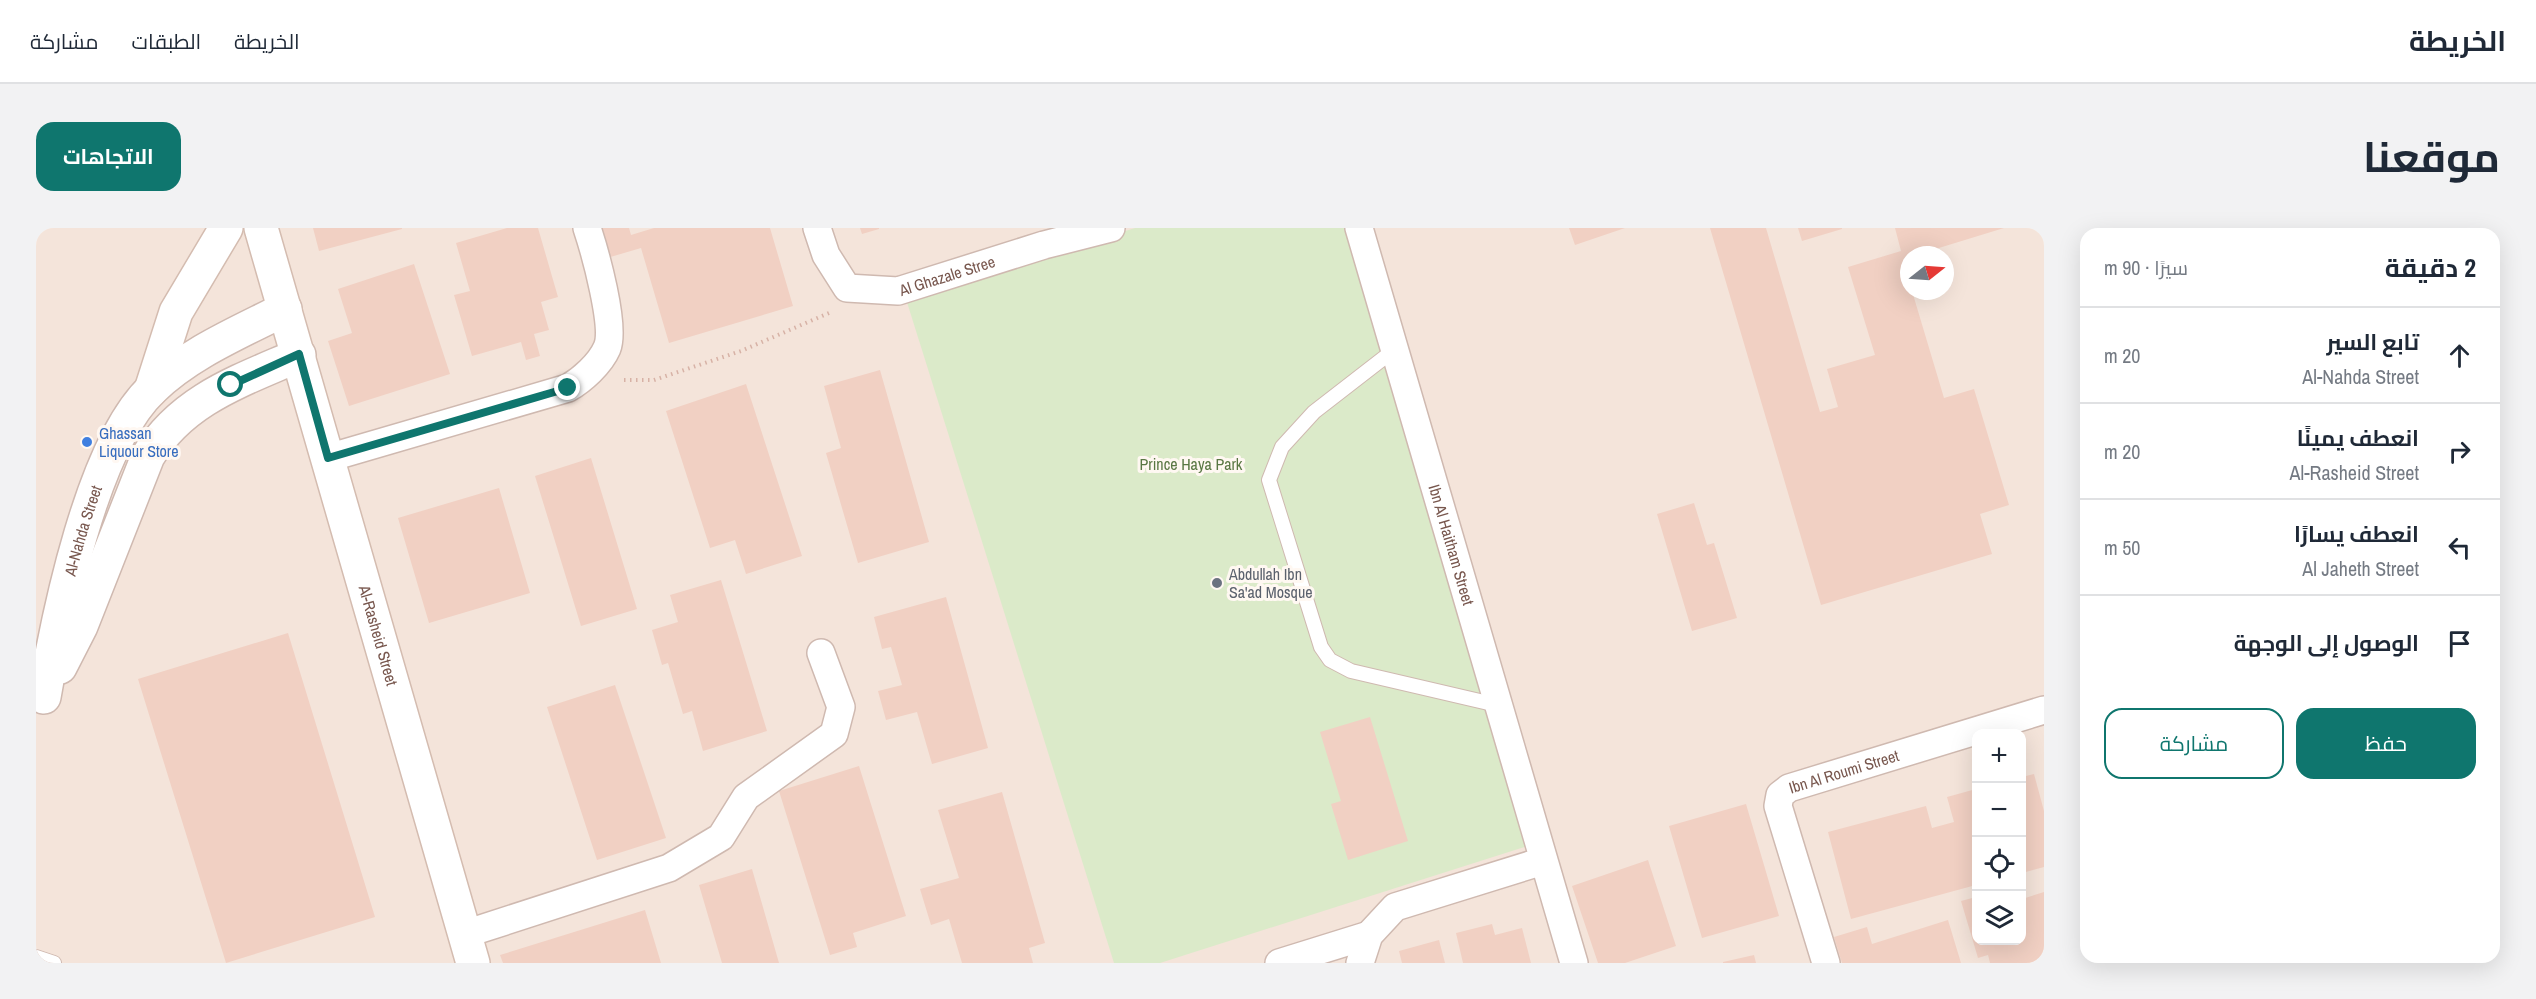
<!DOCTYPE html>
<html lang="ar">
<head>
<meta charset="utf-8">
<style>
	body { margin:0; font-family:"Archivo Narrow",Cairo,sans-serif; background:#f2f2f3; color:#1f2937; direction:rtl }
	.controls { position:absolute; right:18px; bottom:18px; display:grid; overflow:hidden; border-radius:12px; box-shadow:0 6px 24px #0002 }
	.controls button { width:54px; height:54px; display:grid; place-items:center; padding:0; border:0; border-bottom:2px solid #e0e1e3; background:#fff; color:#1f2937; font:30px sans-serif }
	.compass { position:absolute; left:1864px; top:18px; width:54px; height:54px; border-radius:50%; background:#fff; box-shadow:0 6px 24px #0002; rotate:73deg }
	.stop { position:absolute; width:18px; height:18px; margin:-14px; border:4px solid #0f766e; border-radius:50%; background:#fff }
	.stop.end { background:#0f766e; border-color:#fff; box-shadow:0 2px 6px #0008 }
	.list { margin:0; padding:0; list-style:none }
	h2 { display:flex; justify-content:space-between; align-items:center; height:78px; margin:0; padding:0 24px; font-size:26px }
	h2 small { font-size:20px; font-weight:400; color:#747a83 }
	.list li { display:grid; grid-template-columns:39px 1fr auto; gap:18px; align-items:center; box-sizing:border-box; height:96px; padding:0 24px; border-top:2px solid #e0e1e3 }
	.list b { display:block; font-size:22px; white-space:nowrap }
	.list p { margin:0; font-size:20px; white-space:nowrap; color:#747a83 }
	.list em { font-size:20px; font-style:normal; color:#747a83 }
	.actions { display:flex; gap:12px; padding:18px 24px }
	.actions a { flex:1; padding:14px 0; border:2px solid #0f766e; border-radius:18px; text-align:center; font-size:21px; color:#0f766e }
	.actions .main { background:#0f766e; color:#fff }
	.icon { flex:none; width:33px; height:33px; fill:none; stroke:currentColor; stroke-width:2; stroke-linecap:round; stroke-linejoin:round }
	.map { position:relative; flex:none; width:2008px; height:735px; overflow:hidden; direction:ltr; border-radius:18px }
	header { display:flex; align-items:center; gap:36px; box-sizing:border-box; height:84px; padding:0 30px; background:#fff; border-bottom:2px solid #e0e1e3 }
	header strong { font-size:28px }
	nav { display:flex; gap:33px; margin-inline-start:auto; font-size:21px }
	.intro { display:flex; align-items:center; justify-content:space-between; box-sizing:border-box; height:144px; padding:0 36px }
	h1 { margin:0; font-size:42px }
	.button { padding:15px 27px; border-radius:18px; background:#0f766e; color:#fff; font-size:21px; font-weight:700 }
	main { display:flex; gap:36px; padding:0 36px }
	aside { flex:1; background:#fff; border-radius:18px; box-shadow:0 6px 24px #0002 }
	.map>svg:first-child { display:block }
	.residential { fill:#f4e4da; fill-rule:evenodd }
	.green { fill:#dbeac9 }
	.building { fill:#f1d0c3 }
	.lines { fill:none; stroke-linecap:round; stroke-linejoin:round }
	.service-casing { stroke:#cfb9b0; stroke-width:16 }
	.minor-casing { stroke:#cfb9b0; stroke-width:30 }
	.tertiary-casing { stroke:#cfb9b0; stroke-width:36 }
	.secondary-casing { stroke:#d4bcb0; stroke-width:36 }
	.path { stroke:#d7b2a6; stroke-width:4; stroke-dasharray:1.5 4.5; stroke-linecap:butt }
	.service { stroke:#fff; stroke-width:14 }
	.minor { stroke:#fff; stroke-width:27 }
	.tertiary { stroke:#fff; stroke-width:33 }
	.secondary { stroke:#fff; stroke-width:33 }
	.route { stroke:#0f766e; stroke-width:8 }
	.shop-dot { fill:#3f7fe0; stroke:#fff8f2; stroke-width:2 }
	.worship-dot { fill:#6b7280; stroke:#fff8f2; stroke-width:2 }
	.labels { text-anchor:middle; stroke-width:6; stroke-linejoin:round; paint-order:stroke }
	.street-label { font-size:16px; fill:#78574e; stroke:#fff8f2 }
	.shop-label { font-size:16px; fill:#366cbe; stroke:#fff8f2; text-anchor:start }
	.park-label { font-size:16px; fill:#597743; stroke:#fff8f2 }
	.worship-label { font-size:16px; fill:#5b616d; stroke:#fff8f2; text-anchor:start }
</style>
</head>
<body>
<header>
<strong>الخريطة</strong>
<nav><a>الخريطة</a><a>الطبقات</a><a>مشاركة</a></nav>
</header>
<div class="intro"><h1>موقعنا</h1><a class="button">الاتجاهات</a></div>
<main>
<aside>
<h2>2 دقيقة<small>سيرًا · 90 m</small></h2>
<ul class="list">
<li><svg class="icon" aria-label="ahead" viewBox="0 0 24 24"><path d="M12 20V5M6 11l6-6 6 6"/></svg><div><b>تابع السير</b><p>Al-Nahda Street</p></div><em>20 m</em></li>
<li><svg class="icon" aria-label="right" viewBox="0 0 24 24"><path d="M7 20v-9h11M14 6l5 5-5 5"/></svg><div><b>انعطف يمينًا</b><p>Al-Rasheid Street</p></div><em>20 m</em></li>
<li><svg class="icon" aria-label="left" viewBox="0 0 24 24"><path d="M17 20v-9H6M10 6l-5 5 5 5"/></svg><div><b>انعطف يسارًا</b><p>Al Jaheth Street</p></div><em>50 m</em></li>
<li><svg class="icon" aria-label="arrive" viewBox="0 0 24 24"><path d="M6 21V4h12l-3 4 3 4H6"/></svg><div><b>الوصول إلى الوجهة</b></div></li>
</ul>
<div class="actions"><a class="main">حفظ</a><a>مشاركة</a></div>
</aside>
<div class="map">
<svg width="2008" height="735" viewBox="0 0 2008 735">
	<rect width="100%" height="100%" fill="#fcf3eb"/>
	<path class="residential" d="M0 0H2008V735H0ZM1873 27H1909V63H1873ZM1940 506H1986V712H1940Z"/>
	<path class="green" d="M1099 0H1316L1501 615 1124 735H1078L870 71Z"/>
	<path class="building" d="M277 0H366V1L283 23Z
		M471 0H502L522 69 505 74 513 102 498 106 504 128 490 132 485 114 436 128 418 67 434 63 420 15Z
		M562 0H593L595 7 618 0H734L757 78 633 115 605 20 571 30Z
		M824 0H843V1L826 6Z
		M1533 0H1589L1539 17Z
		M1674 0H1730L1784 184 1802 179 1791 141 1839 127 1812 39 1865 23 1859 0H1968L1867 31 1873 51V63H1876L1908 170 1938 161 1973 277 1944 286 1956 326 1785 377Z
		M1762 0H1806V1L1766 13Z
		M378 36 414 146 313 178 292 113 316 105 302 61Z
		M844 142 893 314 822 335 790 225 805 220 788 158Z
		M710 156 766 328 710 346 699 312 674 320 630 183Z
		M555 230 601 381 545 398 499 248Z
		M463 260 494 365 393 395 362 290Z
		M1658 275 1671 317 1678 315 1701 390 1656 403 1621 286Z
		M685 352 731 503 667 523 656 483 647 486 632 435 626 437 616 402 642 394 634 367Z
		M910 369 952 520 896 536 881 484 850 492 842 463 866 457 855 419 846 421 838 389Z
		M252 405 339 689 190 735 102 451Z
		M579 457 630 610 561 632 511 479Z
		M1334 489 1372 613 1312 632 1295 576 1305 573 1284 504Z
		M823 538 870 688 817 705 821 719 794 727 743 563Z
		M1998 546 2008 583V639L1986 645V549Z
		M1940 561V657L1815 691 1792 604 1890 578 1896 600 1918 594 1911 569Z
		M966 564 1009 715 993 720 997 735H926L913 691 895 697 884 661 923 650 902 582Z
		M1710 576 1743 688 1666 710 1633 598Z
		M1612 632 1640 718 1589 735H1562L1536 658Z
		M716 641 743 735H686L663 657Z
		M2008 664V735H1954L1952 727 1942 730 1925 673 1940 669V712H1986V671Z
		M609 682 625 735H467L464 727Z
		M1912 692 1925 735H1806L1798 709 1831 699 1836 716Z
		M1456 696 1459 707 1486 700 1495 735H1427L1420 705Z
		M1403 712 1409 735H1366L1363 723Z
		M1718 727 1720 735H1687V734Z"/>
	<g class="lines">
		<defs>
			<path id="service" d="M1358 122 1278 184 1246 219 1233 252 1285 419 1294 432 1315 443 1461 477
				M0 729 18 735"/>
			<g id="minor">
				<path id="s1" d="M781 0 790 27 811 60 862 63 1008 17 1075 0"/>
				<path id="s2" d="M1323 0 1538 735"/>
				<path d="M292 230 532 160C546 152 564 136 571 120 580 99 559 24 551 0"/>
				<path d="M429 706 633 640 685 609 710 569 798 506 805 479 785 425"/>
				<path d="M1243 735 1333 707"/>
				<path d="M1324 735 1333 707 1359 679 1507 633"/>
				<path id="s3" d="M1790 735 1742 578 1744 567 1753 560 2008 482"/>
			</g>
			<g id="tertiary">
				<path d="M24 439 45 398 112 228C147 171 204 153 263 127"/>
				<path id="s4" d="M8 469C22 388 56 218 116 161 153 125 204 104 249 81"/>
			</g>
			<g id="secondary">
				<path id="s5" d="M225 0 437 735"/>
				<path d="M115 162 140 84 190 0"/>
			</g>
		</defs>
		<use href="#service" class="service-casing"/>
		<use href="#minor" class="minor-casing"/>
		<use href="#tertiary" class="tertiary-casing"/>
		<use href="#secondary" class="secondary-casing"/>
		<path class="path" d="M588 152H618L705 123 793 85"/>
		<use href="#service" class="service"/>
		<use href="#minor" class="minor"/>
		<use href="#tertiary" class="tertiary"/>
		<use href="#secondary" class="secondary"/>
	</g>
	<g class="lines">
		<path class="route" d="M195 157 263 126 292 230 532 160"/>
	</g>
	<circle class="shop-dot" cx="51" cy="214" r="6"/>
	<circle class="worship-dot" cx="1181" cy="355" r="6"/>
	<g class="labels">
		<g class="street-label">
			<text dy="6" stroke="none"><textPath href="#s1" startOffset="170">Al Ghazale Stree</textPath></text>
			<text dy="6" stroke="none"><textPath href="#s4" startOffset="171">Al-Nahda Street</textPath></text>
			<text dy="6" stroke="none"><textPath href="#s2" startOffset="330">Ibn Al Haitham Street</textPath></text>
			<text dy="6" stroke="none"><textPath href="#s5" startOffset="424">Al-Rasheid Street</textPath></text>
			<text dy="6" stroke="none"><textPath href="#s3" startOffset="244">Ibn Al Roumi Street</textPath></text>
		</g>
		<g class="shop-label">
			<text x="63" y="211">Ghassan<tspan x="63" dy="18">Liquour Store</tspan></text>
		</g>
		<g class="park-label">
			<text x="1155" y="242">Prince Haya Park</text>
		</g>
		<g class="worship-label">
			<text x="1193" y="352">Abdullah Ibn<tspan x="1193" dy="18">Sa'ad Mosque</tspan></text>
		</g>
	</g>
</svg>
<div class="controls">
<button>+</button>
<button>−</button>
<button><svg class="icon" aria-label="locate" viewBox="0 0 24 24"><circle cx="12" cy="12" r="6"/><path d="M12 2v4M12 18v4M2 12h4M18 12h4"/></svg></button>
<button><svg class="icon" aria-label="layers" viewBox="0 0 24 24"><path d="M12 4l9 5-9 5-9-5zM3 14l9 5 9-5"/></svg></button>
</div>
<svg class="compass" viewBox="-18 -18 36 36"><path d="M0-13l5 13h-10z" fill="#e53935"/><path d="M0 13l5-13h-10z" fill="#747a83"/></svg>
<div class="stop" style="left:195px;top:157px"></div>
<div class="stop end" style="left:532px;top:160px"></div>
</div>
</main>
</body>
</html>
